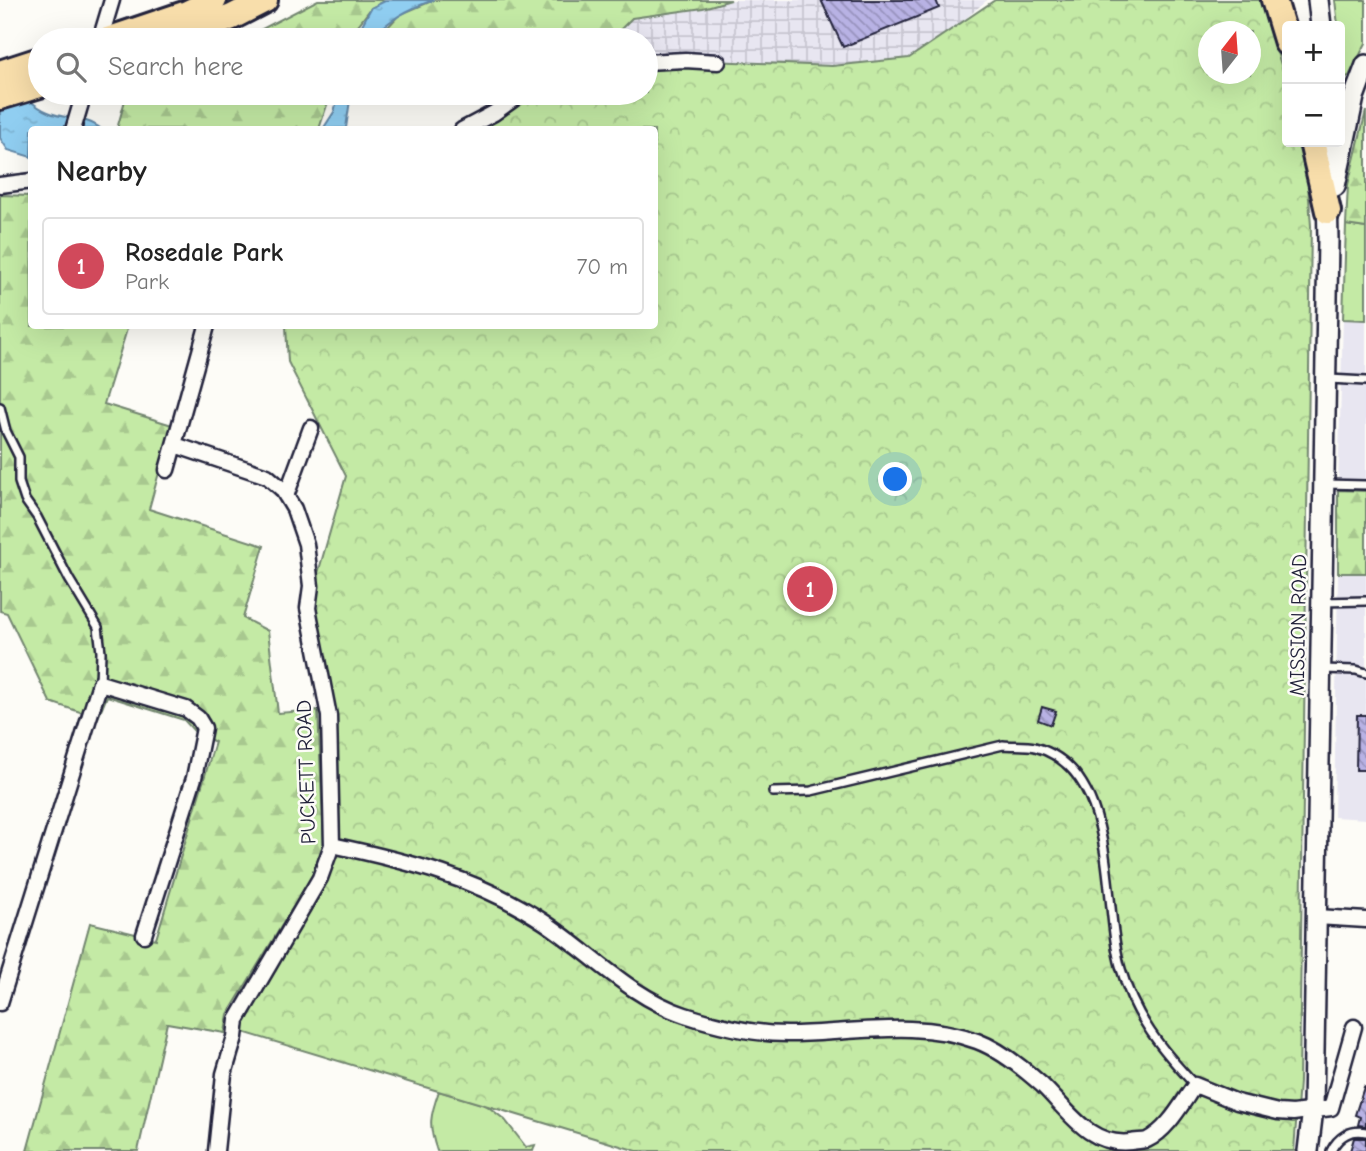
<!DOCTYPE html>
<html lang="en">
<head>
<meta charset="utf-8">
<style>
	body { margin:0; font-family:"Comic Neue",sans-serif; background:#f6f6f6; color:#222 }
	.controls { position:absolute; right:21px; top:21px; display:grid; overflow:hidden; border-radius:7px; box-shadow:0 7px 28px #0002 }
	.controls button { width:63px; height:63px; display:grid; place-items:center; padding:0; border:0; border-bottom:2px solid #e0e0e0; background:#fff; color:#222; font:35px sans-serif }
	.compass { position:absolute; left:1198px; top:21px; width:63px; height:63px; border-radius:50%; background:#fff; box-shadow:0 7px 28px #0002; rotate:17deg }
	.you { position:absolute; left:896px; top:480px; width:24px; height:24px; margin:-18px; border:5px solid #fff; border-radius:50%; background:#1a73e8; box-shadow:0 0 0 10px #1a73e833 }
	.badge { display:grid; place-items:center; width:46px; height:46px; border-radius:50%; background:#d1495b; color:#fff; font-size:23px; font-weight:700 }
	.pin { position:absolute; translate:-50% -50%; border:4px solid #fff; box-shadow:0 2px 7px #0006 }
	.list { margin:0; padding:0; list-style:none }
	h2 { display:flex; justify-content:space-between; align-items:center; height:91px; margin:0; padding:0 28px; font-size:30px }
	h2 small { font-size:23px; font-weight:400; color:#767676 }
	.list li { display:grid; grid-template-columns:46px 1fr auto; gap:21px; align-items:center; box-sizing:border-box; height:98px; margin:0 14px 14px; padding:0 14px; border:2px solid #e0e0e0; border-radius:7px }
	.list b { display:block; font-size:26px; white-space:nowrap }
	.list p { margin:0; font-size:23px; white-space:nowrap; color:#767676 }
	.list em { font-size:23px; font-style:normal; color:#767676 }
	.icon { flex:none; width:38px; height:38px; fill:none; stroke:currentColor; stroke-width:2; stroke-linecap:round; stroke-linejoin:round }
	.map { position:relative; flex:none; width:1366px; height:1151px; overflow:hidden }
	.search { position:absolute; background:#fff; box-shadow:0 7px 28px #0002; left:28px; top:28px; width:630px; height:77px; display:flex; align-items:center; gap:18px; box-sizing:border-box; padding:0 24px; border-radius:38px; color:#767676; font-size:26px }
	.panel { position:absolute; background:#fff; box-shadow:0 7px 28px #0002; left:28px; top:126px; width:630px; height:203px; border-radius:7px }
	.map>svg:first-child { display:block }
	.built { fill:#e8e6f1 }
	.industrial { fill:url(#industrial-grid) }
	.grass { fill:#c4eaa5; stroke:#738670; stroke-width:2 }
	.forest { fill:url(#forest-firs); stroke:#738670; stroke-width:2 }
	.park { fill:url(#park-crowns); stroke:#738670; stroke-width:2; fill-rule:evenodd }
	.water { fill:url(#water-ripples); stroke:#6489a8; stroke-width:2 }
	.building { fill:url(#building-back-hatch); stroke:#22223b; stroke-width:2 }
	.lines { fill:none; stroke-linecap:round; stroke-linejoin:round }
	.lane-casing { stroke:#22223b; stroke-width:12 }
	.street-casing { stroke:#22223b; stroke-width:19 }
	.secondary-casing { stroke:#22223b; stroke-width:24 }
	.highway-casing { stroke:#22223b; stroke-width:30 }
	.lane { stroke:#fdfcf7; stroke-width:7 }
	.street { stroke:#fdfcf7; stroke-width:14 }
	.secondary { stroke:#fdfcf7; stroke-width:19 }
	.highway { stroke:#f8deab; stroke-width:24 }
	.labels { text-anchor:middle; stroke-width:5; stroke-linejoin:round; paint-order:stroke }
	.street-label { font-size:21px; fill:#22223b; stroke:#fdfcf7 }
</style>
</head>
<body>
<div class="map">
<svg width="1366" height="1151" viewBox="0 0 1366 1151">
	<defs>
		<pattern id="industrial-grid" width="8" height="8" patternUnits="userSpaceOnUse" patternTransform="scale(1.75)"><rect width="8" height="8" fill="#e8e6f1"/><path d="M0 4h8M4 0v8" fill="none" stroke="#c7c5d0"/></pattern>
		<pattern id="forest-firs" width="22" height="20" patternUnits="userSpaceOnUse" patternTransform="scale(1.75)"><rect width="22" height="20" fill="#c4eaa5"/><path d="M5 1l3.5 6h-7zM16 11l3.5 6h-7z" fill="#a8c88f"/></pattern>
		<pattern id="park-crowns" width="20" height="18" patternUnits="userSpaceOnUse" patternTransform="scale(1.75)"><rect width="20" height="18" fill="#c4eaa5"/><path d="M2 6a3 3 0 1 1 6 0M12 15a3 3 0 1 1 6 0" fill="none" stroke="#a8c88f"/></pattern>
		<pattern id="water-ripples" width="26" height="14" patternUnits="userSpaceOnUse" patternTransform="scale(1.75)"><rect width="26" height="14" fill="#90cef1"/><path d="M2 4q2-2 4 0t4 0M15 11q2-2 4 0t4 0" fill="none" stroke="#7cb1d0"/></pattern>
		<pattern id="building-back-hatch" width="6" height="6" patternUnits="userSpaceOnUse" patternTransform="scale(1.75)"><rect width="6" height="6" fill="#b8b2e4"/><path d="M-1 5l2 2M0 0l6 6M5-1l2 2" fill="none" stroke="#9590ba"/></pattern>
	</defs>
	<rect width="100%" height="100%" fill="#fdfcf7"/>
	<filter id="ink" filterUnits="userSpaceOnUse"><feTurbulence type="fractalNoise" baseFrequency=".0143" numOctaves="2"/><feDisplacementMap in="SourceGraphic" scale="14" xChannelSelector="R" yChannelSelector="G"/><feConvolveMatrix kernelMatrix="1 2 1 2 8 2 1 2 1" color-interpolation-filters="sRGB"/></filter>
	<g filter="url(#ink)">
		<path class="built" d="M1343 319 1366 320V491L1338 490Z
			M1338 573H1366V819L1334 817Z"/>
		<path class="industrial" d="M731 0H987L956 27 909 58 832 66 646 70V40H610L631 18 703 8Z"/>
		<path class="grass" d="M1335 0H1366V43L1349 76 1346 77 1344 75Z
			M1346 225 1366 228V320L1343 319Z
			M439 1091 486 1105 505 1120 526 1147 535 1145 533 1151H437C428 1125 430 1116 439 1091Z"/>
		<path class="forest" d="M318 0H387L371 8 347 40H241Z
			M434 0H731L703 8 632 18 610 40H376L399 15Z
			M127 93H331L319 129H117Z
			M1366 111V228L1346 225 1348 185Z
			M0 195 31 196 32 326H128L104 404 172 425 149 509 264 546 243 618 268 631 278 713 318 710 324 843 316 869 228 1014 225 1033 167 1023 138 1151H27L90 923 156 939 215 742 194 731 184 720 107 696 98 718 50 702 7 613 0 611Z
			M1338 490 1366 491V573H1338Z"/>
		<path class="park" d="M995 0H1260L1287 83V142H1305L1311 226 1299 1082 1294 1151H637L236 1030 332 845 329 716 308 608 346 476 288 362 286 326H654V130L462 129 522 93H646V62L685 60 832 66 909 58ZM1208 32H1250V74H1208Z"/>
		<path class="water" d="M387 0H434C409 8 387 21 370 40H354L371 8Z
			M0 72C15 86 29 104 48 112 64 120 87 116 101 129L32 130 31 157 8 150 0 138Z
			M339 93H351L346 128 323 129 334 112Z"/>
		<path class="building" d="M821 0H936L939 8 843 47Z
			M1042 707 1056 711 1051 725 1038 720Z
			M1357 715H1366V770H1356Z
			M1364 1087 1366 1088V1126L1358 1125 1360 1117 1355 1115Z
			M1354 1138H1366V1151H1350Z"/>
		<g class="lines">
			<defs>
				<path id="lane" d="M1329 379 1366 381
					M0 407 6 431 19 457V482L25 500 37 517 69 579 98 627 101 652 100 683
					M1325 484 1366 485
					M1322 602 1366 601
					M1322 669 1356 670 1366 673
					M773 792 811 791 1003 745C1013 746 1026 745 1035 747 1121 771 1101 903 1121 969 1135 1017 1161 1049 1195 1085
					M1331 1151C1338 1137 1350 1129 1366 1132"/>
				<path id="street" d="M100 40 112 0
					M646 62 685 60 718 62
					M73 130 84 93
					M462 130 494 113 522 93
					M0 185 32 181
					M175 445 267 476 282 489 294 509 306 544 311 586 308 608 329 716 332 845 320 878 237 1020 235 1037 224 1074 216 1151
					M167 470 207 326
					M286 496 311 428
					M332 845C407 861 480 879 544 922 591 953 630 997 685 1015 719 1026 757 1035 793 1034 853 1033 919 1019 977 1041 1001 1050 1023 1068 1042 1085 1068 1110 1089 1147 1131 1142 1135 1141 1142 1141 1147 1140 1168 1130 1182 1103 1195 1085L1237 1102 1278 1112 1293 1113 1331 1108 1354 1027
					M1317 917 1366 920
					M0 1003 100 683 186 709 198 718 204 728 194 778 144 935"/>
				<path id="secondary" d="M1318 0 1321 26
					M1335 186 1354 97 1366 65
					M1308 1151 1313 1109 1328 240 1326 142"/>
				<path id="highway" d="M1274 0 1287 43
					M107 40 187 13 214 0
					M175 40 232 17 265 0
					M0 73 40 60
					M0 97 40 85
					M1312 142 1328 211"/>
			</defs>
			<use href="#lane" class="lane-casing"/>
			<use href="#street" class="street-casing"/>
			<use href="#secondary" class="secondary-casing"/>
			<use href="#highway" class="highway-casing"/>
			<use href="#lane" class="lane"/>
			<use href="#street" class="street"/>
			<use href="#secondary" class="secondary"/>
			<use href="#highway" class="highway"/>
		</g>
	</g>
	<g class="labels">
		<g class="street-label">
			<text transform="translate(1298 625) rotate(-89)" y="7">MISSION ROAD</text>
			<text transform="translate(306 772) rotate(-92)" y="7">PUCKETT ROAD</text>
		</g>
	</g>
</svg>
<div class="controls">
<button>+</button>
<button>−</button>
</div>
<svg class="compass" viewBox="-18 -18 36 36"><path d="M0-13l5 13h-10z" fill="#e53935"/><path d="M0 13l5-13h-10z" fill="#767676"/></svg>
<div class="you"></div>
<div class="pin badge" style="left:810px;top:589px">1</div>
<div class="search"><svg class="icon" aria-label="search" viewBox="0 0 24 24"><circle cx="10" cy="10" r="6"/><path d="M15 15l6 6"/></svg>Search here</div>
<section class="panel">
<h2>Nearby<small></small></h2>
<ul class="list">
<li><span class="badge">1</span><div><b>Rosedale Park</b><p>Park</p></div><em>70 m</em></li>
</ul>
</section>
</div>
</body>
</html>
